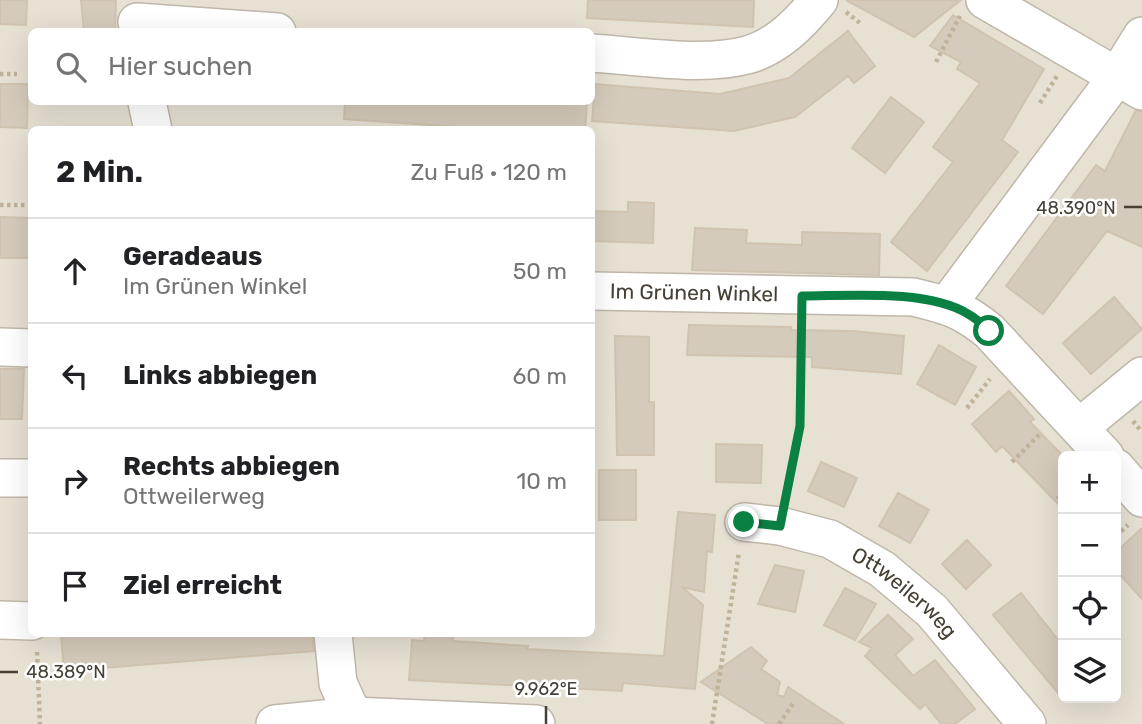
<!DOCTYPE html>
<html lang="de">
<head>
<meta charset="utf-8">
<style>
	body { margin:0; font-family:Rubik,sans-serif; background:#f2f2f2; color:#202124 }
	.controls { position:absolute; right:21px; bottom:21px; display:grid; overflow:hidden; border-radius:10px; box-shadow:0 7px 28px #0002 }
	.controls button { width:63px; height:63px; display:grid; place-items:center; padding:0; border:0; border-bottom:2px solid #e0e0e0; background:#fff; color:#202124; font:35px sans-serif }
	.stop { position:absolute; width:21px; height:21px; margin:-16px; border:5px solid #0b8043; border-radius:50%; background:#fff }
	.stop.end { background:#0b8043; border-color:#fff; box-shadow:0 2px 7px #0008 }
	.list { margin:0; padding:0; list-style:none }
	h2 { display:flex; justify-content:space-between; align-items:center; height:91px; margin:0; padding:0 28px; font-size:30px }
	h2 small { font-size:23px; font-weight:400; color:#757577 }
	.list li { display:grid; grid-template-columns:46px 1fr auto; gap:21px; align-items:center; box-sizing:border-box; height:105px; padding:0 28px; border-top:2px solid #e0e0e0 }
	.list b { display:block; font-size:26px; white-space:nowrap }
	.list p { margin:0; font-size:23px; white-space:nowrap; color:#757577 }
	.list em { font-size:23px; font-style:normal; color:#757577 }
	.icon { flex:none; width:38px; height:38px; fill:none; stroke:currentColor; stroke-width:2; stroke-linecap:round; stroke-linejoin:round }
	.map { position:relative; flex:none; width:1142px; height:724px; overflow:hidden }
	.search { position:absolute; background:#fff; box-shadow:0 7px 28px #0002; left:28px; top:28px; width:567px; height:77px; display:flex; align-items:center; gap:18px; box-sizing:border-box; padding:0 24px; border-radius:10px; color:#757577; font-size:26px }
	.panel { position:absolute; background:#fff; box-shadow:0 7px 28px #0002; left:28px; top:126px; width:567px; height:511px; border-radius:10px }
	.map>svg:first-child { display:block }
	.residential { fill:#e7e1d4; fill-rule:evenodd }
	.building { fill:#d5cbbc; stroke:#d0c3af; stroke-width:2 }
	.lines { fill:none; stroke-linecap:round; stroke-linejoin:round }
	.minor-casing { stroke:#bfb7a9; stroke-width:40 }
	.path { stroke:#c1b39a; stroke-width:4.5; stroke-dasharray:3.5 3.5; stroke-linecap:butt }
	.minor { stroke:#fff; stroke-width:37 }
	.route { stroke:#0b8043; stroke-width:9 }
	.ticks { fill:none; stroke:#464035; stroke-width:2.5 }
	.labels { text-anchor:middle; stroke-width:5; stroke-linejoin:round; paint-order:stroke }
	.street-label { font-size:21px; fill:#464035; stroke:#fff }
	.ticks-label { font-size:18px; text-anchor:middle; fill:#464035; stroke:#fff; stroke-width:5; stroke-linejoin:round; paint-order:stroke }
</style>
</head>
<body>
<div class="map">
<svg width="1142" height="724" viewBox="0 0 1142 724">
	<rect width="100%" height="100%" fill="#f3efe6"/>
	<path class="residential" d="M0 0H1142V724H0ZM32 32H592V102H32ZM32 130H592V634H32ZM1063 456H1116V698H1063Z"/>
	<path class="building" d="M0 0H27L26 25 0 24Z
		M81 0H116L115 32H84Z
		M588 0H754L753 27 587 18Z
		M846 0H961L914 37Z
		M953 15 1044 69 1002 140 1018 152 927 271 891 242 953 162 933 147 980 83 957 69 961 62 930 46Z
		M848 31 875 66 854 83 848 76 795 117 734 131 592 121 595 84 720 94 789 78Z
		M0 84H28L27 128 0 127Z
		M891 97 924 122 885 173 852 148Z
		M345 102H587L585 130H503L344 119Z
		M1136 110 1142 112V247L1107 231 1043 314 1006 286 1096 165 1105 171Z
		M628 202 654 203 653 243 592 241V211L628 212Z
		M0 217 32 218V258H0Z
		M695 228 747 230 746 243 802 245V232L880 234 879 275 692 270Z
		M1114 297 1142 329 1091 374 1063 343Z
		M689 325 791 327V330L852 331 904 336 901 374 812 367V357L687 355Z
		M615 336 649 337V402H654V455H617Z
		M939 345 976 367 955 405 917 384Z
		M0 369H24L22 419H0Z
		M1009 391 1034 419 1030 422 1063 456V509L1002 446 996 452 972 424Z
		M716 444 762 445 761 483 716 482Z
		M821 462 857 478 844 507 808 491Z
		M599 470H636V520H599Z
		M898 493 929 510 910 543 879 526Z
		M678 512 715 515 712 552 707 551 704 592 682 587 703 605 695 689 623 683 622 691 409 680 412 640 424 641 425 634H453V641L528 646 527 649 664 656Z
		M1142 528V599L1116 570V552Z
		M967 540 991 565 966 589 942 564Z
		M775 565 804 571 795 612 758 604Z
		M845 588 876 604 855 640 824 625Z
		M1021 593 1063 646V699L993 615Z
		M888 615 913 639 895 655 913 676 935 660 975 709 955 724H941L925 704 920 709 865 656 872 648 859 642Z
		M61 634H312L314 651 64 671Z
		M751 647 767 661 761 669 780 682 777 695 784 697 788 687 844 724H768L701 682Z"/>
	<g class="lines">
		<defs>
			<g id="minor">
				<path d="M985 0 1142 91"/>
				<path d="M137 22 277 32"/>
				<path d="M592 53C638 56 703 67 747 55 777 47 800 23 819 0"/>
				<path d="M147 102 153 130"/>
				<path id="s1" d="M592 291 913 297C947 305 962 309 989 331L1105 456"/>
				<path d="M947 305 1116 78 1142 36"/>
				<path d="M0 347 32 348"/>
				<path d="M1080 427 1142 376"/>
				<path d="M1116 468 1142 498"/>
				<path d="M0 478H32"/>
				<path id="s2" d="M744 522 780 526 830 539 882 569 932 611 1027 724"/>
				<path d="M0 620 32 621"/>
				<path d="M333 634 338 683 353 716 354 724"/>
				<path d="M275 724 353 716 536 724"/>
			</g>
		</defs>
		<use href="#minor" class="minor-casing"/>
		<path class="path" d="M846 12 860 23
			M936 62 960 16
			M0 74H17
			M1040 103 1057 76
			M0 205H32
			M967 408 990 379
			M1133 421 1142 432
			M1012 462 1041 433
			M786 498 800 426 801 326
			M1057 499 1063 494
			M1116 536 1128 525
			M37 652 40 724
			M712 724 739 552
			M779 724 794 702"/>
		<use href="#minor" class="minor"/>
	</g>
	<g class="lines">
		<path class="route" d="M744 522 780 526 800 426 802 296C849 296 927 289 968 314 976 318 983 325 989 331"/>
	</g>
	<path class="ticks" d="M1124 207H1142M0 672H18M546 706V724"/>
	<g class="labels">
		<g class="street-label">
			<text dy="7" stroke="none"><textPath href="#s1" startOffset="102">Im Grünen Winkel</textPath></text>
			<text dy="7" stroke="none"><textPath href="#s2" startOffset="180">Ottweilerweg</textPath></text>
		</g>
	</g>
	<g class="ticks-label">
		<text x="1076" y="214">48.390°N</text>
		<text x="66" y="678">48.389°N</text>
		<text x="546" y="695">9.962°E</text>
	</g>
</svg>
<div class="controls">
<button>+</button>
<button>−</button>
<button><svg class="icon" aria-label="locate" viewBox="0 0 24 24"><circle cx="12" cy="12" r="6"/><path d="M12 2v4M12 18v4M2 12h4M18 12h4"/></svg></button>
<button><svg class="icon" aria-label="layers" viewBox="0 0 24 24"><path d="M12 4l9 5-9 5-9-5zM3 14l9 5 9-5"/></svg></button>
</div>
<div class="stop" style="left:989px;top:331px"></div>
<div class="stop end" style="left:744px;top:522px"></div>
<div class="search"><svg class="icon" aria-label="search" viewBox="0 0 24 24"><circle cx="10" cy="10" r="6"/><path d="M15 15l6 6"/></svg>Hier suchen</div>
<section class="panel">
<h2>2 Min.<small>Zu Fuß · 120 m</small></h2>
<ul class="list">
<li><svg class="icon" aria-label="ahead" viewBox="0 0 24 24"><path d="M12 20V5M6 11l6-6 6 6"/></svg><div><b>Geradeaus</b><p>Im Grünen Winkel</p></div><em>50 m</em></li>
<li><svg class="icon" aria-label="left" viewBox="0 0 24 24"><path d="M17 20v-9H6M10 6l-5 5 5 5"/></svg><div><b>Links abbiegen</b></div><em>60 m</em></li>
<li><svg class="icon" aria-label="right" viewBox="0 0 24 24"><path d="M7 20v-9h11M14 6l5 5-5 5"/></svg><div><b>Rechts abbiegen</b><p>Ottweilerweg</p></div><em>10 m</em></li>
<li><svg class="icon" aria-label="arrive" viewBox="0 0 24 24"><path d="M6 21V4h12l-3 4 3 4H6"/></svg><div><b>Ziel erreicht</b></div></li>
</ul>
</section>
</div>
</body>
</html>
